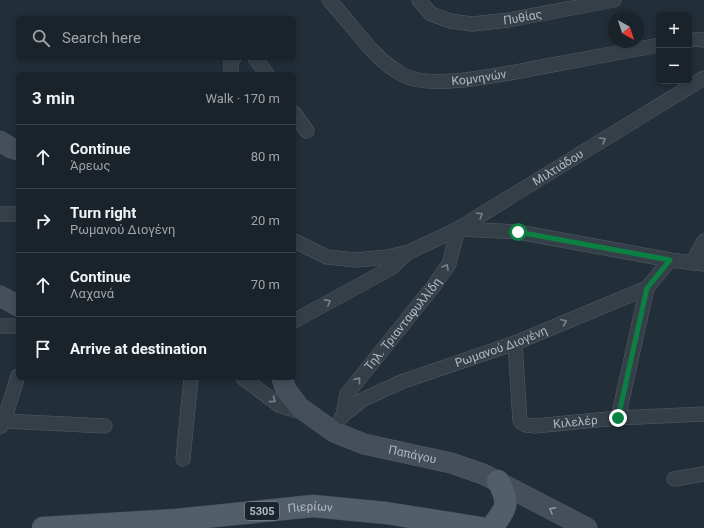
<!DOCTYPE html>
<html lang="en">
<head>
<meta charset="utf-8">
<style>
	body { margin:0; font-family:Roboto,sans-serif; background:#272f36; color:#f1f3f6 }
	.controls { position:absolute; right:12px; top:12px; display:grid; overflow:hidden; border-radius:6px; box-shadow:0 2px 6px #0003 }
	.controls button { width:36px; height:36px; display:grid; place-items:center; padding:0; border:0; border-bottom:1px solid #383f47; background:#1a222a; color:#f1f3f6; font:20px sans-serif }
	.compass { position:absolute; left:608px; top:12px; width:36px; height:36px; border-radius:50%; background:#1a222a; box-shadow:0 2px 6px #0003; rotate:141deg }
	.stop { position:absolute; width:12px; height:12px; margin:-9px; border:3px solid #0b8043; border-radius:50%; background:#fff }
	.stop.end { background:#0b8043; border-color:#fff; box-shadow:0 1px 4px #0008 }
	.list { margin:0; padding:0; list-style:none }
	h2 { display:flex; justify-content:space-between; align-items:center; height:52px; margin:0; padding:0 16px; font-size:17px }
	h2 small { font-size:13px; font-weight:400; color:#9fa4a8 }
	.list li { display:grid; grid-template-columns:26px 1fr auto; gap:12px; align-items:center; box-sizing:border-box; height:64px; padding:0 16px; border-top:1px solid #383f47 }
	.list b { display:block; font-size:15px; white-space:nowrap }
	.list p { margin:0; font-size:13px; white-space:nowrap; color:#9fa4a8 }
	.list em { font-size:13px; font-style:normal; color:#9fa4a8 }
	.icon { flex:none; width:22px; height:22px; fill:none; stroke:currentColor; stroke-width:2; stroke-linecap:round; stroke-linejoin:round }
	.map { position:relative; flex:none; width:704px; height:528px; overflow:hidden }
	.search { position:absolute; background:#1a222a; box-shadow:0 2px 6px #0003; left:16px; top:16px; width:280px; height:44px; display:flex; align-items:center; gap:10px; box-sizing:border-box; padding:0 14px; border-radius:6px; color:#9fa4a8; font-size:15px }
	.panel { position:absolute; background:#1a222a; box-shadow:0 2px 6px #0003; left:16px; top:72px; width:280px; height:308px; border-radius:6px }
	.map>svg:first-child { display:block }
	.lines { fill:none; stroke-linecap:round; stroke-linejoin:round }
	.street-casing { stroke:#535d66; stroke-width:15 }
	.secondary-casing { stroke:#535d66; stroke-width:21 }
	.primary-casing { stroke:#424b55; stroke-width:23 }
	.street { stroke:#353f48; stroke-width:14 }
	.secondary { stroke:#444f5b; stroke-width:20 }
	.primary { stroke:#535f68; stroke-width:22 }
	.oneway { stroke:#79838d }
	.oneway2 { stroke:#8a95a0 }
	.route { stroke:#0b8043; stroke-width:5 }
	.labels { text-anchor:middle; stroke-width:3; stroke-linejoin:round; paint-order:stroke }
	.shield { fill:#1b242d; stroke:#838d97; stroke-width:1 }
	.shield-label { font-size:11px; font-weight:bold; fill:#b0bac5 }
	.street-label { font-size:12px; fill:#b0bac5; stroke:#1b242d }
</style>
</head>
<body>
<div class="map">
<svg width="704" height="528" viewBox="0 0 704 528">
	<rect width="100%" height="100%" fill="#222e38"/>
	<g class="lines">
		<defs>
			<g id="street">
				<path id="s1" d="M329 0C353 25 372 58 403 75 435 92 516 71 552 65 588 58 623 52 659 45"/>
				<path id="s2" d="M419 0 431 14 450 21 472 24 509 20 614 0"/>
				<path d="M689 39 704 40"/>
				<path d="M255 58 267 74"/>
				<path d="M231 74V60L234 58"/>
				<path d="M294 113 307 131"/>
				<path d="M0 214H18"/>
				<path id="s3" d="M294 241 327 257 357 260 387 257 409 252 458 229 704 78"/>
				<path d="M692 263 704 241"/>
				<path d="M294 321 391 268 406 254"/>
				<path d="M0 326H18"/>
				<path id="s4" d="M515 343 520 421 526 425 535 426 618 418 704 414"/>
				<path d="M243 378 279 405 304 413"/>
				<path id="s5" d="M343 415 347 394 433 287 449 264 458 229 518 232 670 260 704 264"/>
				<path id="s6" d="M341 418 343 415 362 400 401 382 515 343 647 288 670 260"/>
				<path d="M618 418 647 288"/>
				<path d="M4 421 105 426"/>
				<path d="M0 427 4 421 18 376"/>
				<path d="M183 459 191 378"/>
				<path d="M674 479 704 474"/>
			</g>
			<g id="secondary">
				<path d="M0 141 11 148 18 150"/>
				<path d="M0 296 18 306"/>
				<path id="s7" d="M282 378 286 390 299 407 334 432 364 444 451 463 483 474 587 528"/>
			</g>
			<g id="primary">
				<path id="s8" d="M43 528 176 520 313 506 386 513 481 528"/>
				<path d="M491 528C506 509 511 504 498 481"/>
			</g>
		</defs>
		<use href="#street" class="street-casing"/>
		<use href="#secondary" class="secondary-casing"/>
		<use href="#primary" class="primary-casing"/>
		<use href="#street" class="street"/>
		<use href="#secondary" class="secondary"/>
		<use href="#primary" class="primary"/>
	</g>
	<defs><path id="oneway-chevron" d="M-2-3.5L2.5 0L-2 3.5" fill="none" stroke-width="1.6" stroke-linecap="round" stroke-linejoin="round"/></defs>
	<g class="oneway">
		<use href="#oneway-chevron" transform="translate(603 140) rotate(-31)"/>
		<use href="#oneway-chevron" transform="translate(480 215) rotate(-31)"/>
		<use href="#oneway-chevron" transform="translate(446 267) rotate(-60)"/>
		<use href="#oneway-chevron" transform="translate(328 302) rotate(-29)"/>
		<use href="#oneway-chevron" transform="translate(564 322) rotate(-22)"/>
		<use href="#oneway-chevron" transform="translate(358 380) rotate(-51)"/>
		<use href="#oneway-chevron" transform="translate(273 400) rotate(36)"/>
	</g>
	<use class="oneway2" href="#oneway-chevron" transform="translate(552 510) rotate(-152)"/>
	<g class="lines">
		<path class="route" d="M518 232 670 260 647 288 618 418"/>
	</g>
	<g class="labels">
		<rect class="shield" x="245" y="502" width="34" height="18" rx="3"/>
		<g class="shield-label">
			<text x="262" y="515">5305</text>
		</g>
		<g class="street-label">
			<text dy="4" stroke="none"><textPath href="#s2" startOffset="112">Πυθίας</textPath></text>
			<text dy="4" stroke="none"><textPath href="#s1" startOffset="183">Κομνηνών</textPath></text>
			<text dy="4" stroke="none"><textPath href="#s3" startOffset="291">Μιλτιάδου</textPath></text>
			<text dy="4" stroke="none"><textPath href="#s5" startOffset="111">Τηλ. Τριανταφυλλίδη</textPath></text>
			<text dy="4" stroke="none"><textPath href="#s6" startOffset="177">Ρωμανού Διογένη</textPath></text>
			<text dy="4" stroke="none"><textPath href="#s4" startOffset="135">Κιλελέρ</textPath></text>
			<text dy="4" stroke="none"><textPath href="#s7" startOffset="159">Παπάγου</textPath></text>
			<text dy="4" stroke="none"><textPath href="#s8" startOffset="268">Πιερίων</textPath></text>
		</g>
	</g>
</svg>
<div class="controls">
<button>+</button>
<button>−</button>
</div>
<svg class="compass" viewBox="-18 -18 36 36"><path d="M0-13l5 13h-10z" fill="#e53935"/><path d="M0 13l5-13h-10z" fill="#9fa4a8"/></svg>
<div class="stop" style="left:518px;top:232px"></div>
<div class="stop end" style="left:618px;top:418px"></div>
<div class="search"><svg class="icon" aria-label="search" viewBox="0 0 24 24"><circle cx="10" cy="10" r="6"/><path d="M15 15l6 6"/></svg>Search here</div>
<section class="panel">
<h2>3 min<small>Walk · 170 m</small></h2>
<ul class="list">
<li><svg class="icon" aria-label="ahead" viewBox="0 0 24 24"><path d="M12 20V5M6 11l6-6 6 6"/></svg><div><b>Continue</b><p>Άρεως</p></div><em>80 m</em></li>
<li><svg class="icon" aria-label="right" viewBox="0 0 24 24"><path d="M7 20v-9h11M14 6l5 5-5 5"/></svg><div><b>Turn right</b><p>Ρωμανού Διογένη</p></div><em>20 m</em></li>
<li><svg class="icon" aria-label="ahead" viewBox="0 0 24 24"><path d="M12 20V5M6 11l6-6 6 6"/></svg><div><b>Continue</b><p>Λαχανά</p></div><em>70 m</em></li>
<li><svg class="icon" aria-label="arrive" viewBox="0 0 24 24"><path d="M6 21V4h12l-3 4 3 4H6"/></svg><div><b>Arrive at destination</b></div></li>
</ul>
</section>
</div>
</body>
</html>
